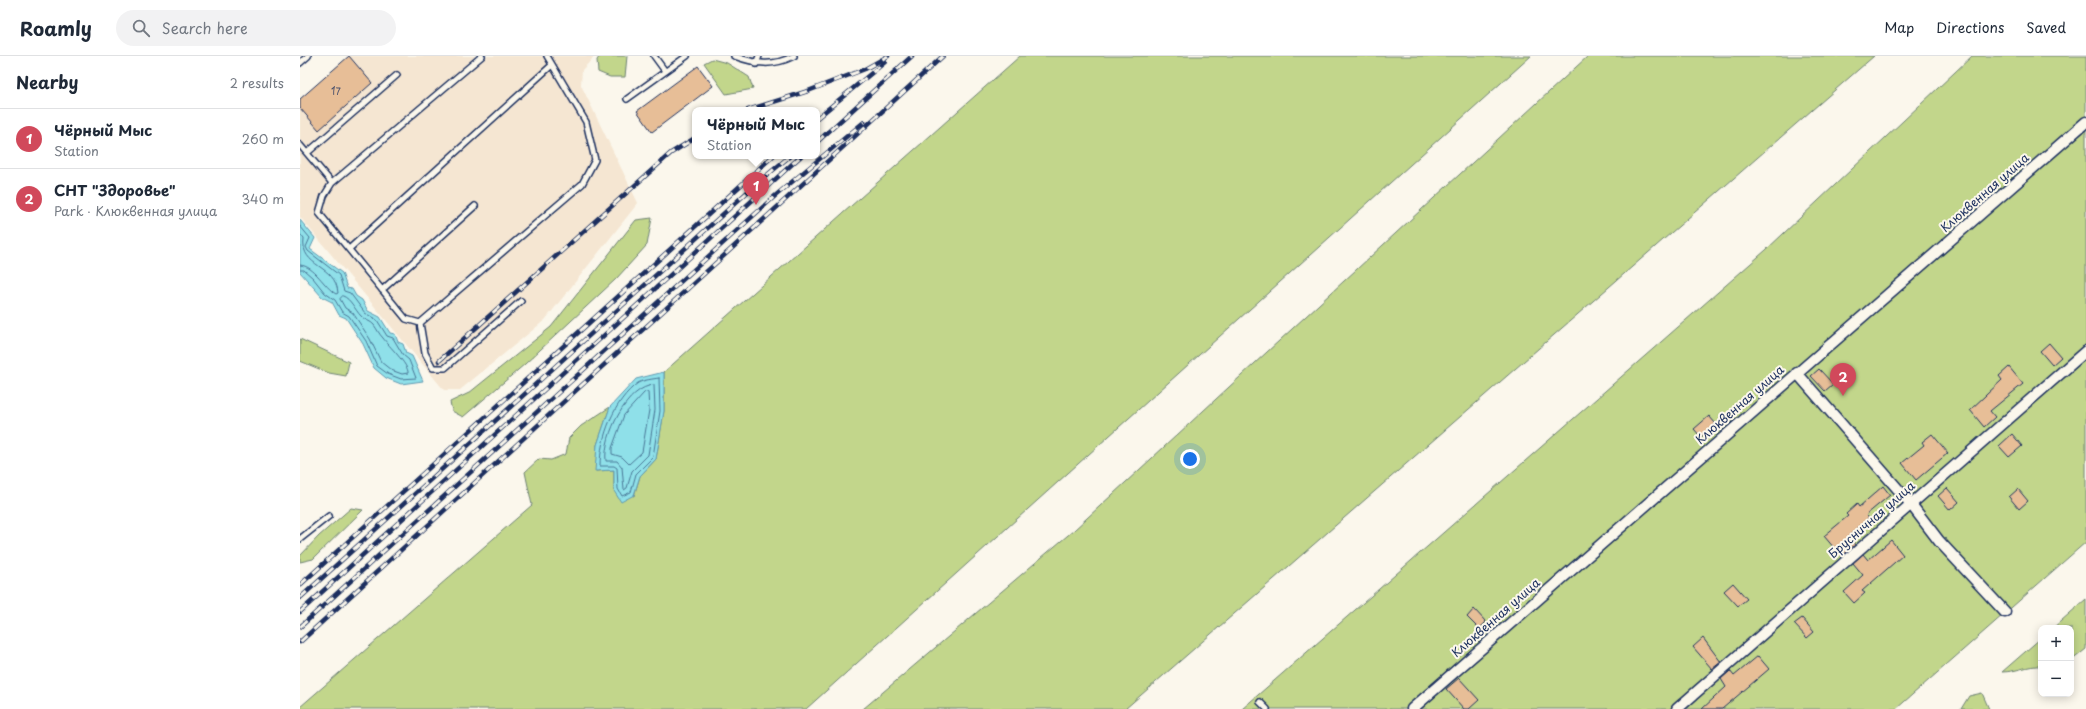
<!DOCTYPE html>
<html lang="en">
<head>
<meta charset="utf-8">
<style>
	body { margin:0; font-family:"Playpen Sans",sans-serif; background:#f2f2f3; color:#1f2937 }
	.controls { position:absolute; right:12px; bottom:12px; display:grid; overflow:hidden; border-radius:8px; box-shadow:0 2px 10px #0003 }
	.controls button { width:36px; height:36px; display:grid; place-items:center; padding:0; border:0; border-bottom:1px solid #e0e1e3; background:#fff; color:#1f2937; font:20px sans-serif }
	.you { position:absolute; left:890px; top:403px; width:14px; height:14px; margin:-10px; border:3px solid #fff; border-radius:50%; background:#1a73e8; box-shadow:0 0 0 6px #1a73e833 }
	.badge { display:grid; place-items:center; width:26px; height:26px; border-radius:50%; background:#d1495b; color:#fff; font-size:13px; font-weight:700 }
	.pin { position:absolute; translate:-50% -33px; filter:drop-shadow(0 1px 2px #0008) }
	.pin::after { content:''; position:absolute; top:21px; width:14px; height:12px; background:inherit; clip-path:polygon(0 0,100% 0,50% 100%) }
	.popup { position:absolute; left:392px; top:51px; width:128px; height:52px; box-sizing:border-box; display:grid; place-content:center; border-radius:8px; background:#fff; filter:drop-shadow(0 1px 3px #0005); font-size:13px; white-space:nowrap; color:#747a83 }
	.popup b { font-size:15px; color:#1f2937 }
	.popup::after { content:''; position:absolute; left:50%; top:100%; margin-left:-8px; border:8px solid transparent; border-top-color:#fff }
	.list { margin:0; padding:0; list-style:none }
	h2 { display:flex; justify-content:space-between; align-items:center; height:52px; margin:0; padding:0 16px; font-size:17px }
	h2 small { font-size:13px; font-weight:400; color:#747a83 }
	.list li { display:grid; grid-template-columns:26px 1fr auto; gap:12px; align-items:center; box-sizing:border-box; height:60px; padding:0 16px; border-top:1px solid #e0e1e3 }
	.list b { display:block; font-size:15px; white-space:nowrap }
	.list p { margin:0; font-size:13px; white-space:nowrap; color:#747a83 }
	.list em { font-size:13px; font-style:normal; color:#747a83 }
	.icon { flex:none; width:22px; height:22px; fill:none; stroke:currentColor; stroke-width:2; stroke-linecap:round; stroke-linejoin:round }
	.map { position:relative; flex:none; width:1786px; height:653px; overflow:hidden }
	header { display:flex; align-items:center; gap:24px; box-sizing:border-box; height:56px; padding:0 20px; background:#fff; border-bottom:1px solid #e0e1e3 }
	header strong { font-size:19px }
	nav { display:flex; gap:22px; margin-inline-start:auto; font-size:14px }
	.search { width:280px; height:36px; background:#f2f2f3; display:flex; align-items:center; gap:10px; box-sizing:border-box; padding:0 14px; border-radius:22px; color:#747a83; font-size:15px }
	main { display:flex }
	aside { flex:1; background:#fff }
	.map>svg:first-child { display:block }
	.built { fill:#f5e6d2 }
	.green { fill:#c2d68b; stroke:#6e8274 }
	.water { fill:#8fe0e9; stroke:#6199b1 }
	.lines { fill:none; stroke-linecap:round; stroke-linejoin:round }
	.shore { stroke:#497696; stroke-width:1 }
	.building { fill:#e7be97; stroke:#1b2f5e }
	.lane-casing { stroke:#1b2f5e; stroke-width:8 }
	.street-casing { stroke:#1b2f5e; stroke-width:13 }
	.lane { stroke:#fbf7ec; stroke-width:5 }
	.street { stroke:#fbf7ec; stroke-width:10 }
	.rail-casing { stroke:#1b2f5e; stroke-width:4.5 }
	.rail { stroke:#fbf7ec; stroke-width:3; stroke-dasharray:9; stroke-linecap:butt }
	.labels { text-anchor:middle; stroke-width:4; stroke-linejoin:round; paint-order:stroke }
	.number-label { font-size:10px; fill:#4e536c }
	.street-label { font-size:12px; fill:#1b2f5e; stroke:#fbf7ec }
</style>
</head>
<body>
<header>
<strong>Roamly</strong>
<div class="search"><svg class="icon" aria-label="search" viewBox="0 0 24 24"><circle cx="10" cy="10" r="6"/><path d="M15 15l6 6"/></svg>Search here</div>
<nav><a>Map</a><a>Directions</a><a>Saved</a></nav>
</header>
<main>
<aside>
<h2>Nearby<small>2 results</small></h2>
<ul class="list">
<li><span class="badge">1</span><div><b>Чёрный Мыс</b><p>Station</p></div><em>260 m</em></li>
<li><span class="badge">2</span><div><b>СНТ &quot;Здоровье&quot;</b><p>Park · Клюквенная улица</p></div><em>340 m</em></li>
</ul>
</aside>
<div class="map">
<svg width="1786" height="653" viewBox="0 0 1786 653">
	<rect width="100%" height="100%" fill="#fbf7ec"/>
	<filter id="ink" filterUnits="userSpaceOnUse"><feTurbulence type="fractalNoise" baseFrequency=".025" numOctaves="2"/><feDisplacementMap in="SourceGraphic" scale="8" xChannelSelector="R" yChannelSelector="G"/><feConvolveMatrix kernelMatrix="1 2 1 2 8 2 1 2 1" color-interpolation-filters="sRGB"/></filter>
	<g filter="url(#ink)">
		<path class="built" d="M49 0H295L282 14 281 29 338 147 245 264 160 334H144L0 161V43Z"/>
		<path class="green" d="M300 0H327L325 21H310L298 16 297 4Z
			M720 0H1231L506 653H0V651L232 449 225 416 239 403 251 404 266 398 269 382 281 370 310 351 297 389 296 415 314 414V434L334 440 340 420 356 403 364 355V316Z
			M1288 0H1574L825 653H563L774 474Z
			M1672 0H1786V486L1596 653H942L1466 194Z
			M412 3 427 7 449 21 453 33 426 38 404 7Z
			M352 162 347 189 316 223 225 308 163 361 152 355 150 346 169 337 251 271 336 164Z
			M0 283 49 306 46 320 29 317 0 305Z
			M51 452 63 454 13 503 0 506V500L19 480Z
			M1786 543V593L1771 605V572H1753Z
			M1741 582V610C1728 609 1716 616 1702 616Z
			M1682 637 1689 653H1661L1669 640Z"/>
		<path class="water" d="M0 164 15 182 10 193 42 217 47 232 52 233 56 240 62 244 68 255 80 261 90 277 95 278 98 286 103 288 106 297 112 300 123 325 101 328 86 322 74 312 63 288 46 262 39 259 32 246 22 241 0 216Z
			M364 316V355L356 403 340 420 334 439 321 446 314 435V414L295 415 297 389 310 351 336 323Z"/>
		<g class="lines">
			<path class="shore" d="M0 170 10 182 6 191 8 195 39 219 44 235 50 237 65 257 77 264 87 280 93 282 103 299 109 304 116 322 101 323 88 318 77 310 66 285 49 260 42 256 35 244 25 237 13 222 4 214H0
				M0 178 4 183C0 212 36 208 38 237L36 238C24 231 15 210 0 209
				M43 240C51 243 55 254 61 260 64 264 71 265 74 269 77 273 79 278 83 282 88 289 109 309 108 317L102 318 91 314 81 306 70 283 53 257 45 252 40 243Z
				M359 322 360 355 353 401 336 418 331 436 322 440 318 433 317 412 314 410H300C300 382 314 344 338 327 343 324 353 323 359 322Z
				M354 329 355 354 348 399 332 415 327 432 324 434 322 411 317 405H306C303 380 327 330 354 329Z
				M348 336 349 354 342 396 329 408 322 401 312 398V392L324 359 344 337Z"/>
		</g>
		<path class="building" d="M49 0 72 27 19 74 0 52V43Z
			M398 10 413 30 352 76 337 55Z
			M1749 287 1761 301 1752 309 1740 295Z
			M1709 311 1723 328 1690 355 1695 361 1684 371 1670 354 1702 324 1699 320Z
			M1519 313 1533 328 1525 335 1511 320Z
			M1409 360 1416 368 1401 381 1394 373Z
			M1632 378 1648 397 1616 424 1602 407 1624 389 1622 386Z
			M1712 378 1722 390 1709 401 1699 390Z
			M1583 430 1590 439 1566 459 1569 462 1549 480 1555 489 1545 498 1543 496 1540 499 1524 480 1548 460 1546 458 1557 448 1559 451Z
			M1647 432 1659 446 1650 454 1638 440Z
			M1718 433 1728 445 1719 453 1709 441Z
			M1591 484 1603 499 1562 535 1565 537 1554 547 1544 536 1563 519 1553 507 1563 498 1568 504Z
			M1433 527 1447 543 1438 550 1424 535Z
			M1174 553 1186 566 1179 573 1167 561Z
			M1502 562 1514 576 1507 582 1494 568Z
			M1403 582 1421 606 1412 613 1393 591Z
			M1458 600 1469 613 1422 653H1402L1426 631 1421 623 1430 615 1434 620Z
			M1159 622 1179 644 1169 653H1164L1146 633Z"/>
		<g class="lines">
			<defs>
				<path id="lane" d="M182 0 32 127 24 140 19 157 106 263 120 267 282 128 295 104 286 66 247 0
					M354 0 365 15
					M434 0C457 8 472 11 494 0
					M0 7 8 0
					M456 8 459 0
					M327 43 387 0
					M0 89 32 127
					M7 97 97 19
					M49 193 252 9
					M82 234 175 150
					M120 267 125 297 133 312H145L221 245
					M0 483 29 460
					M960 646 967 653"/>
				<path id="street" d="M1497 317 1610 447 1639 485 1705 556
					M1112 653 1786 66
					M1377 653 1786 295"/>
			</defs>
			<use href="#lane" class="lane-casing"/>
			<use href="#street" class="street-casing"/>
			<use href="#lane" class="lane"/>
			<use href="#street" class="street"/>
			<defs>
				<path id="rail" d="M448 54 508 35 565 13 588 0
					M517 62 585 6
					M517 86 612 0
					M139 305 371 97 395 82
					M0 529 473 100
					M0 542 454 130 490 100
					M0 556 501 100
					M0 571 475 140 564 66
					M0 586 643 0"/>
			</defs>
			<use href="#rail" class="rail-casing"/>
			<use href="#rail" class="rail"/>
		</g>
	</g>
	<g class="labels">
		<g class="number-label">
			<text x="36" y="39">17</text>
		</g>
		<g class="street-label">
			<text transform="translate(1685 137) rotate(-41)" y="4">Клюквенная улица</text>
			<text transform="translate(1440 349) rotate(-41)" y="4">Клюквенная улица</text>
			<text transform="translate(1572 464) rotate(-41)" y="4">Брусничная улица</text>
			<text transform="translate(1196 562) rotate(-41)" y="4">Клюквенная улица</text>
		</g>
	</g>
</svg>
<div class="controls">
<button>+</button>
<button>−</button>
</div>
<div class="you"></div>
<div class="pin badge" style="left:456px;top:149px">1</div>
<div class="popup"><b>Чёрный Мыс</b>Station</div>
<div class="pin badge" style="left:1543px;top:340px">2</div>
</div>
</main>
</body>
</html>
